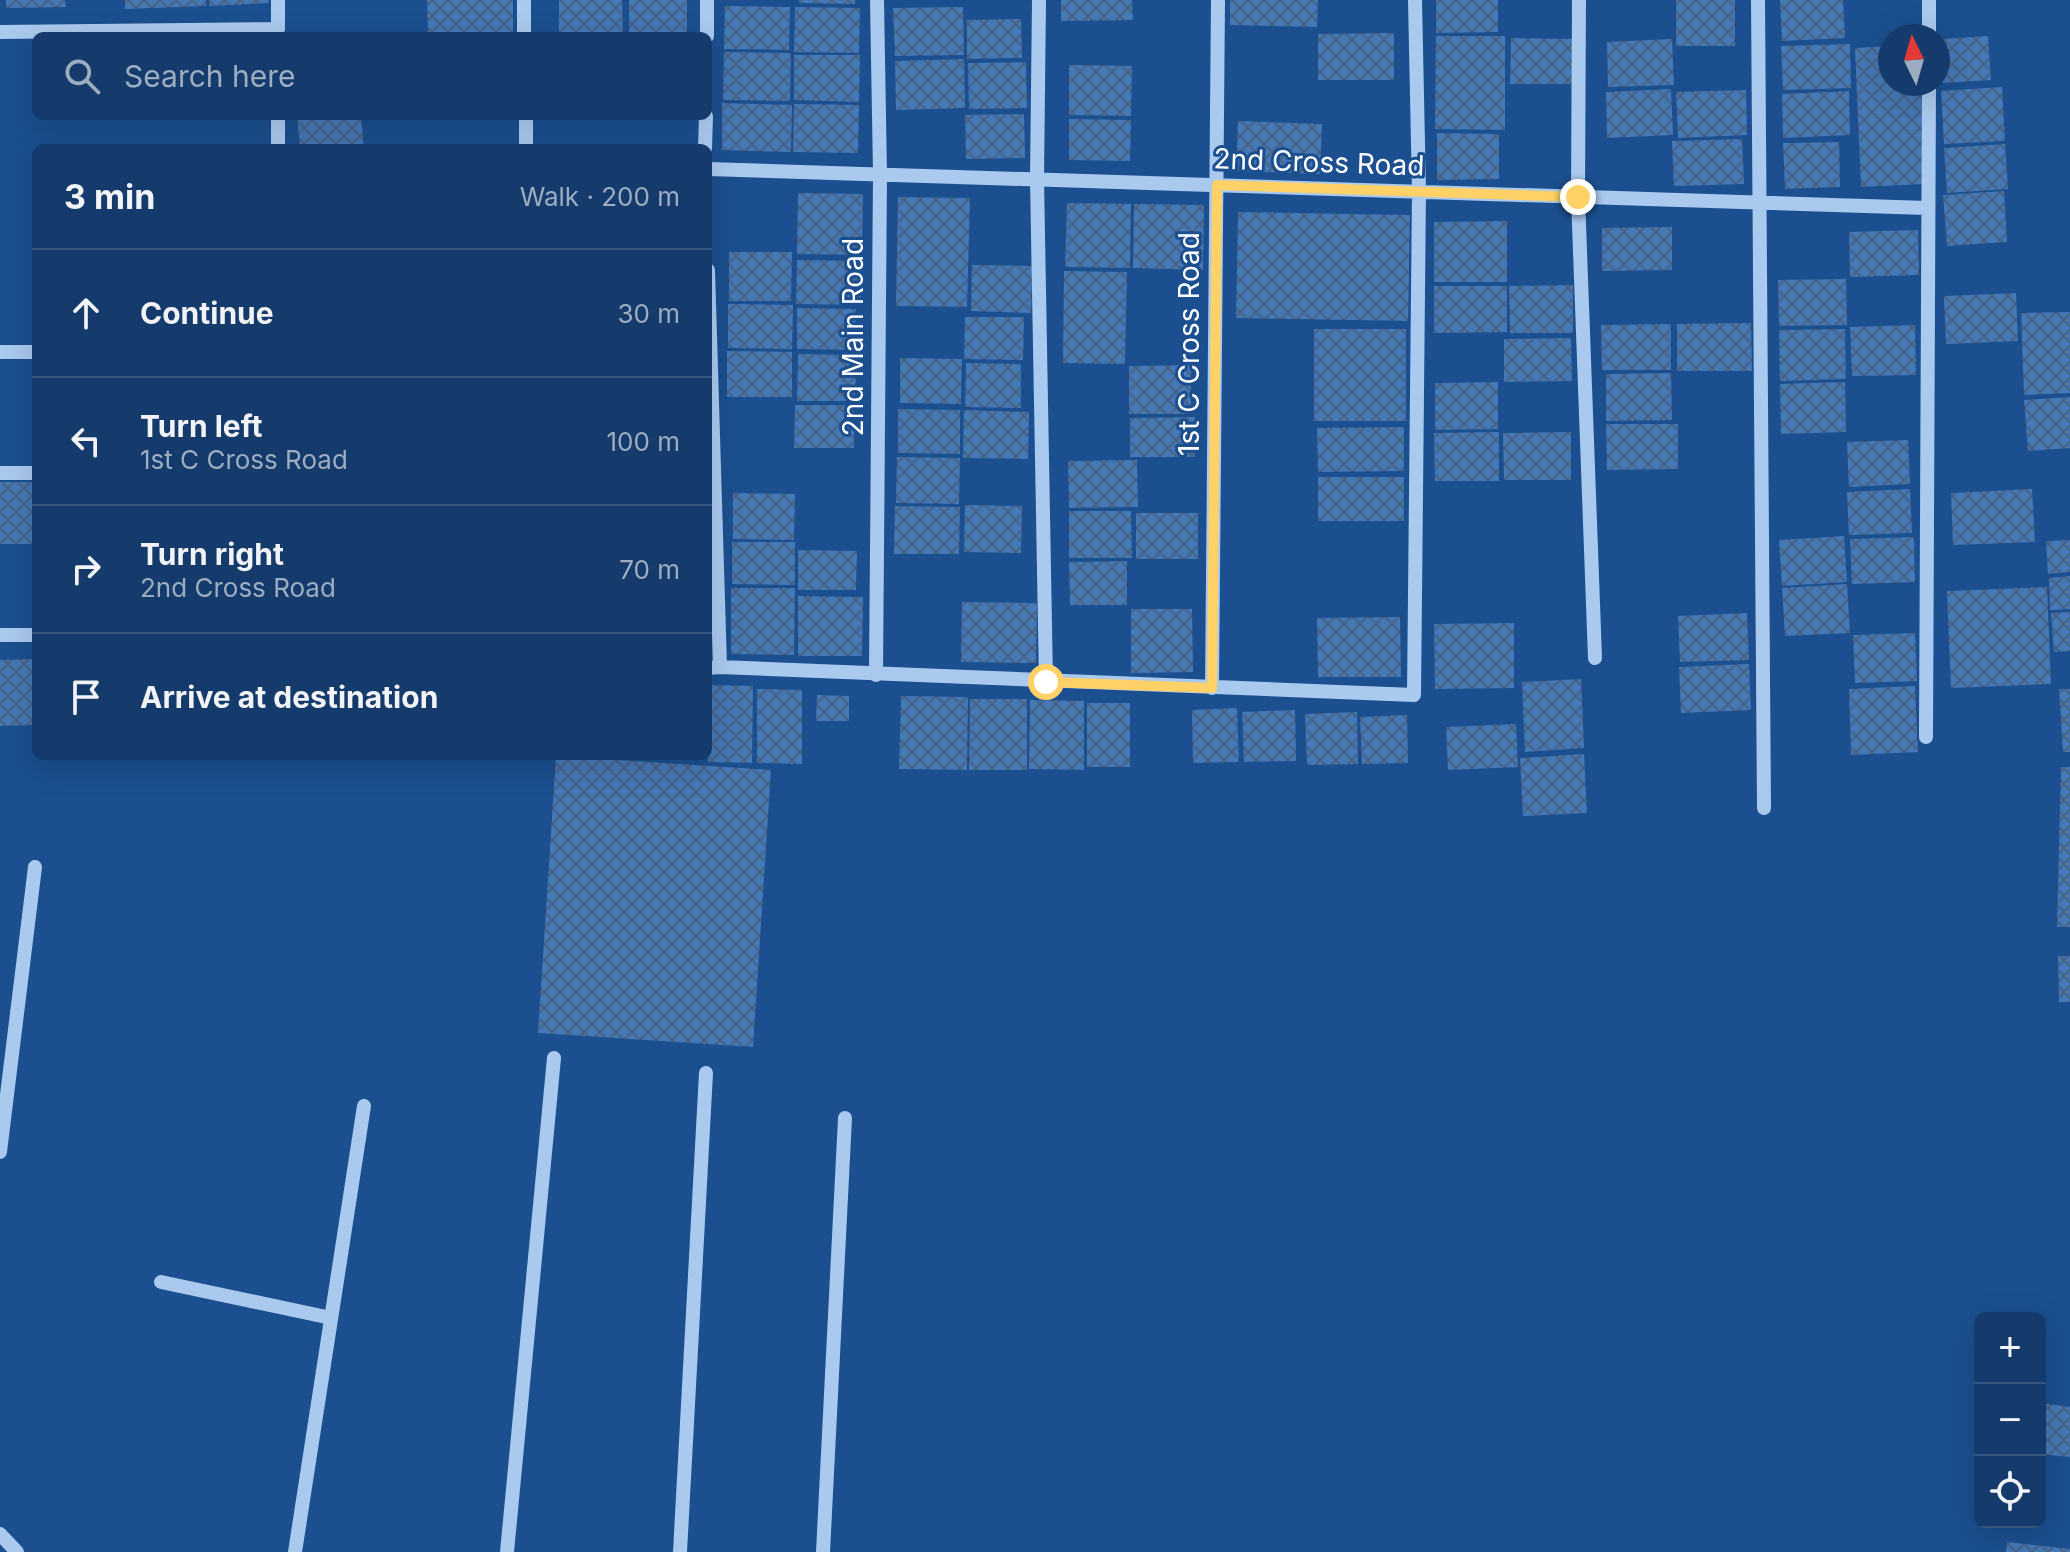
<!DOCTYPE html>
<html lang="en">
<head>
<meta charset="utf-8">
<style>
	body { margin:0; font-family:Inter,sans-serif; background:#214673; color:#f1f3f6 }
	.controls { position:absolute; right:24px; bottom:24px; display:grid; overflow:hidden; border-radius:12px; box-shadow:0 8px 32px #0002 }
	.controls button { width:72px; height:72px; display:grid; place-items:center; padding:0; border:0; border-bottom:2px solid #33557e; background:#143b6b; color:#f1f3f6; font:40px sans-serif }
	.compass { position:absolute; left:1878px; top:24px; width:72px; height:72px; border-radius:50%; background:#143b6b; box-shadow:0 8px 32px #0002; rotate:355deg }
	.stop { position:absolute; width:24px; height:24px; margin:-18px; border:6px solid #ffd166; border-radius:50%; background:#fff }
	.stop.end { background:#ffd166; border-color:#fff; box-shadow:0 2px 8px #0008 }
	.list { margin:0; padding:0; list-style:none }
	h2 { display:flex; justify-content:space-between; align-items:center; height:104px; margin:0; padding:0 32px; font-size:34px }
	h2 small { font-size:26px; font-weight:400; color:#9dadc1 }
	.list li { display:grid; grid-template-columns:52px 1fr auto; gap:24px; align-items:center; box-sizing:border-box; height:128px; padding:0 32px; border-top:2px solid #33557e }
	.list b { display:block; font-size:30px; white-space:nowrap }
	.list p { margin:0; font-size:26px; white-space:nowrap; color:#9dadc1 }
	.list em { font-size:26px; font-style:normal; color:#9dadc1 }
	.icon { flex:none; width:44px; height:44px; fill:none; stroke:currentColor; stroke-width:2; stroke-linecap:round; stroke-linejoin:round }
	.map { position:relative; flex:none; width:2070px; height:1552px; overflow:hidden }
	.search { position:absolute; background:#143b6b; box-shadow:0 8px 32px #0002; left:32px; top:32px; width:680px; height:88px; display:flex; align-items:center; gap:20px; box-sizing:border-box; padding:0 28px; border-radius:12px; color:#9dadc1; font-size:30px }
	.panel { position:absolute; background:#143b6b; box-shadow:0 8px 32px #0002; left:32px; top:144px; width:680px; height:616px; border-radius:12px }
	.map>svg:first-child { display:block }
	.building { fill:url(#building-cross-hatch) }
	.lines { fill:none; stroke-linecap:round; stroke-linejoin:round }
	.minor { stroke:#a9c9ee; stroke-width:14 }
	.route { stroke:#ffd166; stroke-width:10 }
	.labels { text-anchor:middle; stroke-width:6; stroke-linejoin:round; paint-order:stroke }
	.street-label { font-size:28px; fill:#fff; stroke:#1b4f8f }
</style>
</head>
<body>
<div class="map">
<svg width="2070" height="1552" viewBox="0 0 2070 1552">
	<defs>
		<pattern id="building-cross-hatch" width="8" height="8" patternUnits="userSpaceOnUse" patternTransform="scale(2)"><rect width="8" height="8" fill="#4478b7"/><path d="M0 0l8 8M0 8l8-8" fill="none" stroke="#486282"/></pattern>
	</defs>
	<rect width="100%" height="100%" fill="#1b4f8f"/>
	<path class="building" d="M6 0H65L66 7 6 8Z
		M125 0H206V6L125 9Z
		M209 0H268L269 3 210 6Z
		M427 0H513V36H428Z
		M559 0H622L623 36H559Z
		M629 0H687V36H629Z
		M799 0H855V4L799 3Z
		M1061 0H1132L1133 20 1061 21Z
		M1230 0H1318L1317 27 1230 25Z
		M1436 0H1498V32L1436 33Z
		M1676 0H1735V46H1676Z
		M1780 0H1843L1845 38 1782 41Z
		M725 6 790 7 789 50 724 49Z
		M795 7 860 8 859 53 794 52Z
		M963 7 964 55 895 56 893 8Z
		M1021 19 1022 58 967 59V20Z
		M1394 33V80H1318V34Z
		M1436 36H1505V130L1435 129Z
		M1988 36 1991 80 1943 83 1941 39Z
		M1511 38 1576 39V84H1510Z
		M1672 39 1674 85 1608 87 1607 42Z
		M1850 44 1851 88 1783 90 1781 46Z
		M1890 46V84H1921L1925 184 1861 187 1855 48Z
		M724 52 791 53 790 101 723 100Z
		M794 55H860L859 102 794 100Z
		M964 59 965 108 896 110 895 61Z
		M1026 62 1027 108 969 109 968 63Z
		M1069 65 1132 66 1131 116 1069 115Z
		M2002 87 2005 141 1944 144 1941 91Z
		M1671 89 1673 135 1607 138 1606 92Z
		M1746 90 1747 135 1678 138 1676 92Z
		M1849 91 1850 135 1783 138 1782 94Z
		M722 103 792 105 791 152 722 150Z
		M794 104 859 105 858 153 793 152Z
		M1024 114 1025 158 966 159 965 115Z
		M297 116H361L364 148H300Z
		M1069 119 1131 120 1130 161 1069 160Z
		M1238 121 1322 124 1320 174 1236 171Z
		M1437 133 1499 134V179L1437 180Z
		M1742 139 1744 184 1674 186 1672 141Z
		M1839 142 1840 187 1785 189 1783 143Z
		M2005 144 2008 189 1947 193 1944 148Z
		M2004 191 2007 242 1947 246 1943 195Z
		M798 193 863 194 862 255 797 254Z
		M898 197 970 198 967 307 896 306Z
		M1067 203 1131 204 1130 268 1065 267Z
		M1134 204 1204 205 1203 270 1133 268Z
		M1238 212 1410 215 1408 321 1236 318Z
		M1507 221V282H1434V222Z
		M1672 227V270L1602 271V228Z
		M1918 230 1919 275 1850 277 1849 232Z
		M729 252H792L791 301H729Z
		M797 260 861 261V305L796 304Z
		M972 265 1032 266 1031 313 971 311Z
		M1064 271 1127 272 1125 364 1063 363Z
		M1846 279 1847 325 1779 326 1778 280Z
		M1573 285V333H1510L1509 286Z
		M1434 286H1507V332L1434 333Z
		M2016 293 2018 341 1946 344 1944 296Z
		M728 304 793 305 792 349 728 348Z
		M797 308 856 309V350L797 349Z
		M2070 312V393L2024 395 2021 313Z
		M965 317H1024L1023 360 964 359Z
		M1751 323 1752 371H1677V324Z
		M1671 324V370H1602L1601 325Z
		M1915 325 1916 375 1852 376 1850 327Z
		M1314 329H1406V421H1314Z
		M1845 329 1846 379 1780 381 1779 330Z
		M1571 338 1572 381 1504 382V339Z
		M727 351 792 352V397H727Z
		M798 354 856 355 855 401H797Z
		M900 358 962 359 961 404 900 403Z
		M966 363 1021 364V408L965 407Z
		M1191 365V414H1129V366Z
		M1671 373 1672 420 1606 421V374Z
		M1498 382V429L1435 430V383Z
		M1845 382 1846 432 1781 434 1780 384Z
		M2070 397V448L2028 451 2024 400Z
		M795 405H854V448H794Z
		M898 409 960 410V454L898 453Z
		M964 410 1029 412 1028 459 963 458Z
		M1195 417V457H1130V418Z
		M1606 424H1678V469L1607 470Z
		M1404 427V471L1318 472 1317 428Z
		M1499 432V481H1435L1434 433Z
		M1571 432V480H1504L1503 433Z
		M1908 440 1910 484 1849 487 1847 442Z
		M897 457 960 458 959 504 896 503Z
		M1137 460 1138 507 1069 508 1068 461Z
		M1318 477H1404V521H1318Z
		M0 482H32V544H0Z
		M1910 489 1912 533 1849 535 1847 492Z
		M2032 489 2035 542 1953 545 1951 493Z
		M733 493 795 494 794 540 733 539Z
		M965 505 1022 506 1021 553 964 552Z
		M895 506 960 507 959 554H894Z
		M1069 511H1131L1132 558H1069Z
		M1136 513H1198V559H1136Z
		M1844 536 1847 582 1782 586 1779 540Z
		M1914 537 1915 582 1852 584 1850 539Z
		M2070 540V572L2048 574 2046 541Z
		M732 542H795V585L732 584Z
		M798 550 857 551 856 590H798Z
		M1127 561V605H1070L1069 562Z
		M2070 576V609L2050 610 2049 578Z
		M1847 584 1850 633 1785 636 1782 588Z
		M2047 587 2051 684 1951 688 1947 591Z
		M731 588H795L794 655 731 654Z
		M798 596 863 597 862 656H798Z
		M962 602 1037 603 1036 663 961 662Z
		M1131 609H1192L1193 672 1131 673Z
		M2070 612V651L2054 652 2051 613Z
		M1747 613 1749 660 1680 662 1678 616Z
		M1400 617 1401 677H1318L1317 618Z
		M1514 623V688L1435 689 1434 624Z
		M1915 633 1917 681 1855 683 1853 635Z
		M36 659V725L0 726V660Z
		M1749 664 1751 710 1681 713 1679 667Z
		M1581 679 1584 748 1525 752 1522 682Z
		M709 685 753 686 752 763 708 762Z
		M1915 686 1918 752 1851 755 1849 689Z
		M757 689 802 690V764L757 763Z
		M2059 689H2070V752H2063Z
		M817 695 849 696V721H816Z
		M901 696 968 697 967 770 899 769Z
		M970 699H1027V770H969Z
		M1030 700 1084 701V770L1029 769Z
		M1087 703H1130V767H1087Z
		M1237 708 1239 762 1193 763 1192 710Z
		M1295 710 1296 761 1244 762 1242 712Z
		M1357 712 1358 764 1307 765 1305 714Z
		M1407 715 1408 763 1362 764 1360 717Z
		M1516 724 1518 767 1448 770 1446 727Z
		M1584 754 1587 813 1523 816 1520 758Z
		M556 756 771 770 753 1047 538 1033Z
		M2061 767H2070V927H2057Z
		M2058 956H2070V1002H2059Z
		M2040 1403 2070 1407V1457L2040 1454Z
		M2007 1542 2070 1549V1552H2006Z"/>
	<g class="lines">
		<path class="minor" d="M524 0V36
			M1039 0 1037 179 1046 682
			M1579 0 1578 197 1595 658
			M1758 0 1764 808
			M0 32 278 29V0
			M707 36V0
			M1929 36V0
			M278 116V148
			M526 116V148
			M705 148 706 116
			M708 169 1928 208
			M708 270 720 667 708 668
			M0 352H36
			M0 473H36
			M0 635H36
			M720 667 1414 695 1419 191 1415 0
			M876 675 880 174 877 0
			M1212 688 1218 0
			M1926 737 1929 84
			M0 1152 35 867
			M161 1282 331 1318
			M0 1534 17 1552
			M295 1552 364 1106
			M507 1552 554 1058
			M680 1552 706 1073
			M823 1552 845 1118"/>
	</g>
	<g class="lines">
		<path class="route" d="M1046 682 1212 688 1217 185 1578 197"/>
	</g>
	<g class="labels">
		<g class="street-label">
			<text transform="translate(1319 162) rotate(2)" y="10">2nd Cross Road</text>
			<text transform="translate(853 337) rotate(-90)" y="10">2nd Main Road</text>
			<text transform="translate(1189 344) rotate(-90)" y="10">1st C Cross Road</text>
		</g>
	</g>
</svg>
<div class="controls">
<button>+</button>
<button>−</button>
<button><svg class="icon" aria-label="locate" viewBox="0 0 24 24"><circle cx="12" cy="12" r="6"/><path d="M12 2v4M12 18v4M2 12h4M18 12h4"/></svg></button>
</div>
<svg class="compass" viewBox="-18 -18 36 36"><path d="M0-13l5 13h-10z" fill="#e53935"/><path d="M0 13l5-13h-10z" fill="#9dadc1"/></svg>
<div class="stop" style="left:1046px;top:682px"></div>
<div class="stop end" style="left:1578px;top:197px"></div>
<div class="search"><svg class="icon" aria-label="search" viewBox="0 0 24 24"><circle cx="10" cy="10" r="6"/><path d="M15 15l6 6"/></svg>Search here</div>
<section class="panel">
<h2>3 min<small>Walk · 200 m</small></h2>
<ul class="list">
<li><svg class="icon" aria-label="ahead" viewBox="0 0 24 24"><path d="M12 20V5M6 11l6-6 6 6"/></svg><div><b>Continue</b></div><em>30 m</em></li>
<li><svg class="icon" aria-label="left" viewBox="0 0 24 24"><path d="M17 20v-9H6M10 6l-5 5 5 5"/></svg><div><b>Turn left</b><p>1st C Cross Road</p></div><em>100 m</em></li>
<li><svg class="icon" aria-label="right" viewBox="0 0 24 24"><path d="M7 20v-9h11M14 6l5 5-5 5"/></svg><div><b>Turn right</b><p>2nd Cross Road</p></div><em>70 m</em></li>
<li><svg class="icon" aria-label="arrive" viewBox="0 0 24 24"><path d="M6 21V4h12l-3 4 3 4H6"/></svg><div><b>Arrive at destination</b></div></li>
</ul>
</section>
</div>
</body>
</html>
